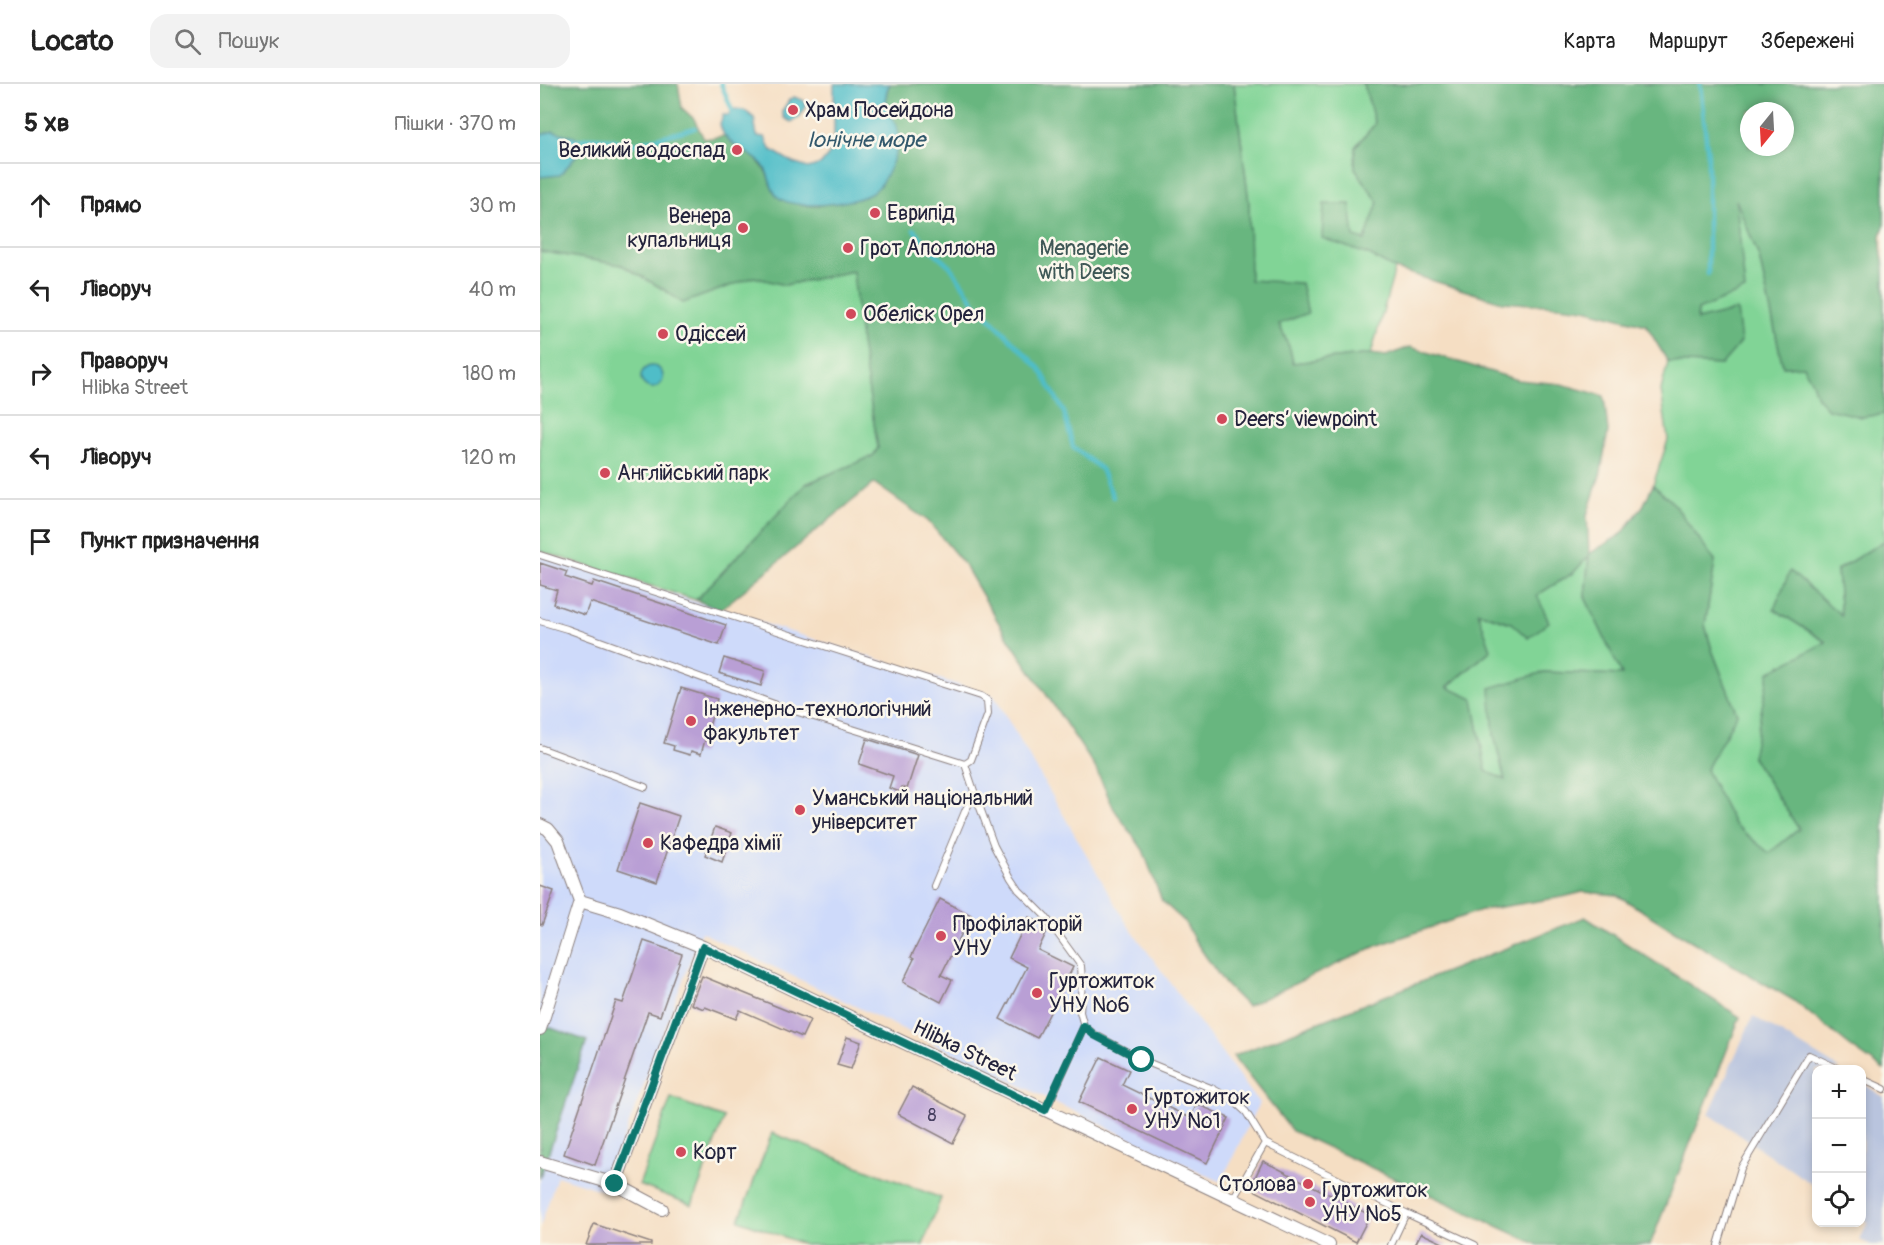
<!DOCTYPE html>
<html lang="uk">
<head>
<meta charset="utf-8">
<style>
	body { margin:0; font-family:Pangolin,sans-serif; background:#f2f2f2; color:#222 }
	.controls { position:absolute; right:18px; bottom:18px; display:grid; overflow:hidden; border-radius:12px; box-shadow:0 3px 9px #0003 }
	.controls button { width:54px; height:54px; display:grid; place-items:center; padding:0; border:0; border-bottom:2px solid #e0e0e0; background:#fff; color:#222; font:30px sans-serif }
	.compass { position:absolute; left:1200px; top:18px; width:54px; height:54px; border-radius:50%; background:#fff; box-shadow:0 3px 9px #0003; rotate:198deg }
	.stop { position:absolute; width:18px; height:18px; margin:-14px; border:4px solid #0f766e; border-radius:50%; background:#fff }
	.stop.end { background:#0f766e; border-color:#fff; box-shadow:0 2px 6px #0008 }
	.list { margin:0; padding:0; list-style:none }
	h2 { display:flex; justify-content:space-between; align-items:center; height:78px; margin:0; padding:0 24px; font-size:26px }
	h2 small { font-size:20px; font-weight:400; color:#767676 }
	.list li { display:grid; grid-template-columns:39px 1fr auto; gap:18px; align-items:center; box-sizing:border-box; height:84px; padding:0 24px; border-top:2px solid #e0e0e0 }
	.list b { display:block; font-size:22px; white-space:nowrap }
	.list p { margin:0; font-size:20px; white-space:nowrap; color:#767676 }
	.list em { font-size:20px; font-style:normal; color:#767676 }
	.icon { flex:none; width:33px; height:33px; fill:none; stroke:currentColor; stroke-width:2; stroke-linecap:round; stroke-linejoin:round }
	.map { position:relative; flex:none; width:1344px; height:1161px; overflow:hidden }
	header { display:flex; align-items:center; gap:36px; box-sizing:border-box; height:84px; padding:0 30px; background:#fff; border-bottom:2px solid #e0e0e0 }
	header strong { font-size:28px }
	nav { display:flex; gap:33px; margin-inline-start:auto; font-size:21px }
	.search { width:420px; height:54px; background:#f2f2f2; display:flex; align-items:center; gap:15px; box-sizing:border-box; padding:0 21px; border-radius:18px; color:#767676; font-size:22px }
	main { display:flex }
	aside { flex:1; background:#fff }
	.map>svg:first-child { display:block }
	.built { fill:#cedafa }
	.industrial { fill:#b9c4de }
	.green { fill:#81d496; stroke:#527b68; stroke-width:1.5 }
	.forest { fill:#68b67f; stroke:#456c5d; stroke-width:1.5; fill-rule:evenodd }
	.water { fill:#4fbdc8; stroke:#387082; stroke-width:1.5 }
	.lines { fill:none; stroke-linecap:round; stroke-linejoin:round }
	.stream { stroke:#4fbdc8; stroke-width:4.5 }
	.building { fill:#b99fd5 }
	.lane-casing { stroke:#8c807f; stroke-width:8 }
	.street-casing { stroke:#8c807f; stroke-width:14 }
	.lane { stroke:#fff; stroke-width:6 }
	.street { stroke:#fff; stroke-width:12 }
	.route { stroke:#0f766e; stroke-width:8 }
	.poi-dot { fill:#d1495b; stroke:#fbf7ec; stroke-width:2 }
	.labels { text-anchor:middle; stroke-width:5; stroke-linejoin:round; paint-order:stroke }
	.number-label { font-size:18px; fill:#484162 }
	.poi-label { font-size:21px; fill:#22223b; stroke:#fbf7ec; text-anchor:start }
	.park-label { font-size:21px; fill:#3e5756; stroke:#fbf7ec }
	.street-label { font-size:21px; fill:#22223b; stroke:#fbf7ec }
	.water-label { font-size:22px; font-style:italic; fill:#32586c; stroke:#fbf7ec }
</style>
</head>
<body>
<header>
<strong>Locato</strong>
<div class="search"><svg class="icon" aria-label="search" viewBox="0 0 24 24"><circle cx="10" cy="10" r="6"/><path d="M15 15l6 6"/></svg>Пошук</div>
<nav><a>Карта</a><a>Маршрут</a><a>Збережені</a></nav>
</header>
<main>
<aside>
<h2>5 хв<small>Пішки · 370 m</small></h2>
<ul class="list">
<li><svg class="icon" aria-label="ahead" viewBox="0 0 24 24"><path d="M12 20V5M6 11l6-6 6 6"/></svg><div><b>Прямо</b></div><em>30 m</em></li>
<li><svg class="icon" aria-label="left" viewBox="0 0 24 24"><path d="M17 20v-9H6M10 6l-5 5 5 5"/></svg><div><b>Ліворуч</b></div><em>40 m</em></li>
<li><svg class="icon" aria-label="right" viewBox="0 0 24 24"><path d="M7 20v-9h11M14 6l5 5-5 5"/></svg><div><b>Праворуч</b><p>Hlibka Street</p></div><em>180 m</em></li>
<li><svg class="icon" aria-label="left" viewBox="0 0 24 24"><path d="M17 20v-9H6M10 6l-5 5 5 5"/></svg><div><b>Ліворуч</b></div><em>120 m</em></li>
<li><svg class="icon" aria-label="arrive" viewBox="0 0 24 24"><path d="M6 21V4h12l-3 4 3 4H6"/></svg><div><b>Пункт призначення</b></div></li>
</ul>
</aside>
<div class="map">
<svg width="1344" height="1161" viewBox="0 0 1344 1161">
	<rect width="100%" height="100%" fill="#fbf7ec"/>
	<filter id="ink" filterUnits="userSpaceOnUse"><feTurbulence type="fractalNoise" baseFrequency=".0167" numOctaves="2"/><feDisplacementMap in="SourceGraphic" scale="12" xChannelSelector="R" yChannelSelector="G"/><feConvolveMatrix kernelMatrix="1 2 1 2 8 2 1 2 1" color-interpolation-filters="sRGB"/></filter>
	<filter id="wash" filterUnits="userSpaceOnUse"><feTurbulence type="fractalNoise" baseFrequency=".008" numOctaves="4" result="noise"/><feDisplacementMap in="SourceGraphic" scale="24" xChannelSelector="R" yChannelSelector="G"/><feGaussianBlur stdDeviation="1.35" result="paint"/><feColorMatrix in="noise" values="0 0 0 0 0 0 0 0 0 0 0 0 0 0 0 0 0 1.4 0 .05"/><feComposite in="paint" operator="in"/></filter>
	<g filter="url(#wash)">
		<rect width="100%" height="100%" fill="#f5dec3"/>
		<path class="built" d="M0 469 454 612 587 840 719 1019 681 1098 161 848 64 1107 17 1092 0 1143Z"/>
		<path class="industrial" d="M1213 932 1300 985 1276 986V1103L1169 1030Z
			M1322 999 1344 1013V1161H1331L1320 1156 1328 1138 1322 1134Z"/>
		<path class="green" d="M694 0H824L835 40 815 63V84L839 118 825 157 814 154 785 120 829 171 855 185 831 270 753 279 750 265 739 240 709 196V119Z
			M1195 113 1219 173 1243 283 1263 282 1272 298 1277 313 1321 333 1344 330V457L1297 486 1301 531 1234 525 1286 558 1212 673 1259 745 1229 769 1194 740 1166 686 1197 630 1172 566 1165 541 1175 477 1134 420 1113 401 1128 356 1121 306 1128 278 1181 281 1157 236 1158 226Z
			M0 167 82 181 123 205 143 219 214 193 245 201 313 187 321 259 338 364 333 372 266 400 156 516 0 467Z
			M1049 471 1045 513 1083 591 1004 588 954 651 965 697 946 687 933 616 907 604 951 566 937 528 971 539 997 511 1033 489Z
			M131 1014 184 1034 152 1121 99 1101Z
			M232 1049 401 1114 383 1161H265L199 1136Z"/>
		<path class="forest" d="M0 0H138L142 24 154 35 164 55 185 52C205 67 226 76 231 102L261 121 276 122 293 119 359 52C353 37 340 16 350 0H694L709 119 710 196 761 199 768 229 739 240 750 265 753 279 831 270 846 272 870 263 978 296 1021 300 1064 312 1068 347 1061 388 1047 431 1049 470 1082 450 1103 422 1113 401 1134 420 1175 477 1165 541 1172 566 1197 630 1166 686 1194 740 1229 769 1259 745 1212 673 1229 588 1286 558 1234 525 1250 487 1301 531 1297 486 1344 457V986L1311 963 1253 916 1136 848 1077 811 1043 808 1023 813 942 826 836 862 707 922 685 900 655 857 644 837 622 817 603 766 574 725 555 683 463 546 424 480 388 437 334 399 180 526 156 516 266 400 333 372 338 364 321 259 313 187 245 201 214 193 143 219 123 205 82 181 0 167ZM1049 472 1045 513 1082 591 1004 588 950 604 954 651 965 696 946 687 933 615 907 603 951 566 938 528 971 539 988 554 1009 538 997 511 1033 489Z
			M824 0H1344V142C1338 155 1342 170 1344 183V330L1321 333 1288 325 1277 313 1272 298 1263 282 1243 283 1219 173 1196 116 1205 206 1158 226 1157 236 1197 226 1201 258 1181 281 1128 278 1106 241 1045 225 1019 222 962 218 855 185 829 171 782 154 784 120H810L814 153 825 156 838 118 815 84V63L835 40ZM1209 27H1245V63H1209Z
			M1045 833 1200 933 1110 1161H998L752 1047 693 972Z
			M0 940 47 957 0 1094Z"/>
		<path class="water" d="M294 0H350C338 19 357 34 359 52 360 66 343 103 332 109 315 120 254 127 238 113 228 104 231 90 222 80 211 69 194 64 185 52 182 49 181 43 180 40L183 31H188L195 25 204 26 214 34 217 52 225 53 230 65 253 79 268 84 281 80 294 64Z
			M254 13 263 16 266 23 259 34 251 38 244 34 242 27 249 16Z
			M13 47 35 53 40 63 37 71 20 91 0 93V51Z
			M101 293a11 11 0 1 1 22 0a11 11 0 1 1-22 0Z"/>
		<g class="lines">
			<path class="stream" d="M181 0 194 31
				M1160 0 1168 72V190
				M31 58 49 54 70 55 90 61 155 44
				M374 146 393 167 410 182 435 219 500 285 524 328 533 363 561 385 573 413"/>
		</g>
		<g id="blocks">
			<path class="building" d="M0 479 27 488 25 493 52 502 54 497 186 541 179 561 50 518 45 531 13 520 17 506 0 501Z
				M184 574 225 587 221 602 179 589Z
				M141 604 177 615 161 670 151 667 150 671 133 666 134 662 124 659Z
				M327 655 378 671 367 705 362 703 360 708 349 704 353 692 319 680Z
				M100 719 139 732 117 798 78 785Z
				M175 743 192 749 182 778 165 771Z
				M0 802 14 807 2 841 0 840Z
				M400 815 431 831 401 891 412 896 401 918 363 898 374 875 371 873Z
				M489 833 505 841 508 845 498 866 533 883 497 954 460 935 487 883 469 874Z
				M104 857 142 870 120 932 108 928 55 1081 24 1070 76 917 83 919Z
				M162 892 270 936 262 953 200 926 196 935 165 923 164 925 151 920Z
				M307 953 321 958 311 985 297 981Z
				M561 973 589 986 582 1001 650 1034 657 1020 689 1034 667 1079 539 1018Z
				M372 1003 427 1032 413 1059 358 1030Z
				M723 1077 830 1131 816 1158 710 1104Z
				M54 1140 111 1159V1161H46Z
				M881 1149 907 1161H875Z"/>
		</g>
	</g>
	<g filter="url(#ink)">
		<use href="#blocks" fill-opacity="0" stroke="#8c807f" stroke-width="1.5"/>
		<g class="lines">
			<defs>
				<path id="lane" d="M0 471 441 612 447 616 448 630 431 676 425 680
					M0 537 27 545 245 624 425 680 435 710 426 725 394 802
					M0 664 105 703
					M435 710 454 762 471 794 479 806 505 832 541 882 542 897 540 928 544 942 554 950 602 976 673 1005 693 1016 706 1028 725 1059
					M1322 995 1344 1005
					M506 1026 544 942
					M693 1115 725 1059 866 1129 851 1161
					M866 1129 935 1161
					M1178 1161 1201 1084 1269 971 1301 986"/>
				<path id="street" d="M0 741 8 745 18 757 40 817 0 945
					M40 817 80 829 163 863 789 1161
					M0 1078 75 1100 163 863
					M75 1100 122 1125"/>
			</defs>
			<use href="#lane" class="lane-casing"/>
			<use href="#street" class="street-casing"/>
			<use href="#lane" class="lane"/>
			<use href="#street" class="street"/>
		</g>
	</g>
	<g class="lines" filter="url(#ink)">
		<path class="route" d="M75 1100 163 863 505 1026 544 942 554 951 602 976"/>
	</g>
	<g class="poi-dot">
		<circle cx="253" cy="26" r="6"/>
		<circle cx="197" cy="66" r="6"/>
		<circle cx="335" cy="129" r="6"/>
		<circle cx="203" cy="144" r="6"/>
		<circle cx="308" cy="164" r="6"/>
		<circle cx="311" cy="230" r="6"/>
		<circle cx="123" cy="250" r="6"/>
		<circle cx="682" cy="335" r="6"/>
		<circle cx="65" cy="389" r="6"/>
		<circle cx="151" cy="637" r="6"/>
		<circle cx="260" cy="726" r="6"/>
		<circle cx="108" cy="759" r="6"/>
		<circle cx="401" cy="852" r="6"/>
		<circle cx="497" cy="909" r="6"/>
		<circle cx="592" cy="1025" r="6"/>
		<circle cx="141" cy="1068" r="6"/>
		<circle cx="768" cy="1100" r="6"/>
		<circle cx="770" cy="1118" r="6"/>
	</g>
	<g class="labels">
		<g class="number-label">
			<text x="392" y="1037">8</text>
		</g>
		<g class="poi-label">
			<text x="265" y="33">Храм Посейдона</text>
			<text x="185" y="73" text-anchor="end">Великий водоспад</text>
			<text x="347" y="136">Еврипід</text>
			<text x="191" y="139" text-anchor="end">Венера<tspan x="191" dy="24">купальниця</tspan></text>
			<text x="320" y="171">Грот Аполлона</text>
			<text x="323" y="237">Обеліск Орел</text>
			<text x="135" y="257">Одіссей</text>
			<text x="694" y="342">Deers’ viewpoint</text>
			<text x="77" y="396">Англійський парк</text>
			<text x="163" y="632">Інженерно-технологічний<tspan x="163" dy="24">факультет</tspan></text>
			<text x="272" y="721">Уманський національний<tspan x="272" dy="24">університет</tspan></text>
			<text x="120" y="766">Кафедра хімії</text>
			<text x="413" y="847">Профілакторій<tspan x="413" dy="24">УНУ</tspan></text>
			<text x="509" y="904">Гуртожиток<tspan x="509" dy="24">УНУ №6</tspan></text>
			<text x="604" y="1020">Гуртожиток<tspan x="604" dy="24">УНУ №1</tspan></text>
			<text x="153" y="1075">Корт</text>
			<text x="756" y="1107" text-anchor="end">Столова</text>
			<text x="782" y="1113">Гуртожиток<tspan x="782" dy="24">УНУ №5</tspan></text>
		</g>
		<g class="park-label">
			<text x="544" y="171">Menagerie<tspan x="544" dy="24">with Deers</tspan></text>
		</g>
		<g class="street-label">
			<text transform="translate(425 966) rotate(26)" y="7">Hlibka Street</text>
		</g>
		<g class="water-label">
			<text x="326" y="63">Іонічне море</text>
		</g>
	</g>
</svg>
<div class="controls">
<button>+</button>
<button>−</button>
<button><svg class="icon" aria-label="locate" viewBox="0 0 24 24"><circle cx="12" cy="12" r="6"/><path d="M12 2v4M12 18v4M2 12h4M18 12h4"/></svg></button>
</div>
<svg class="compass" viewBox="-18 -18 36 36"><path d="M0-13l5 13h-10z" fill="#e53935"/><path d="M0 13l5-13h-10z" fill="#767676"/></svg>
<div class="stop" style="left:602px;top:976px"></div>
<div class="stop end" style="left:75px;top:1100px"></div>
</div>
</main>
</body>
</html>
